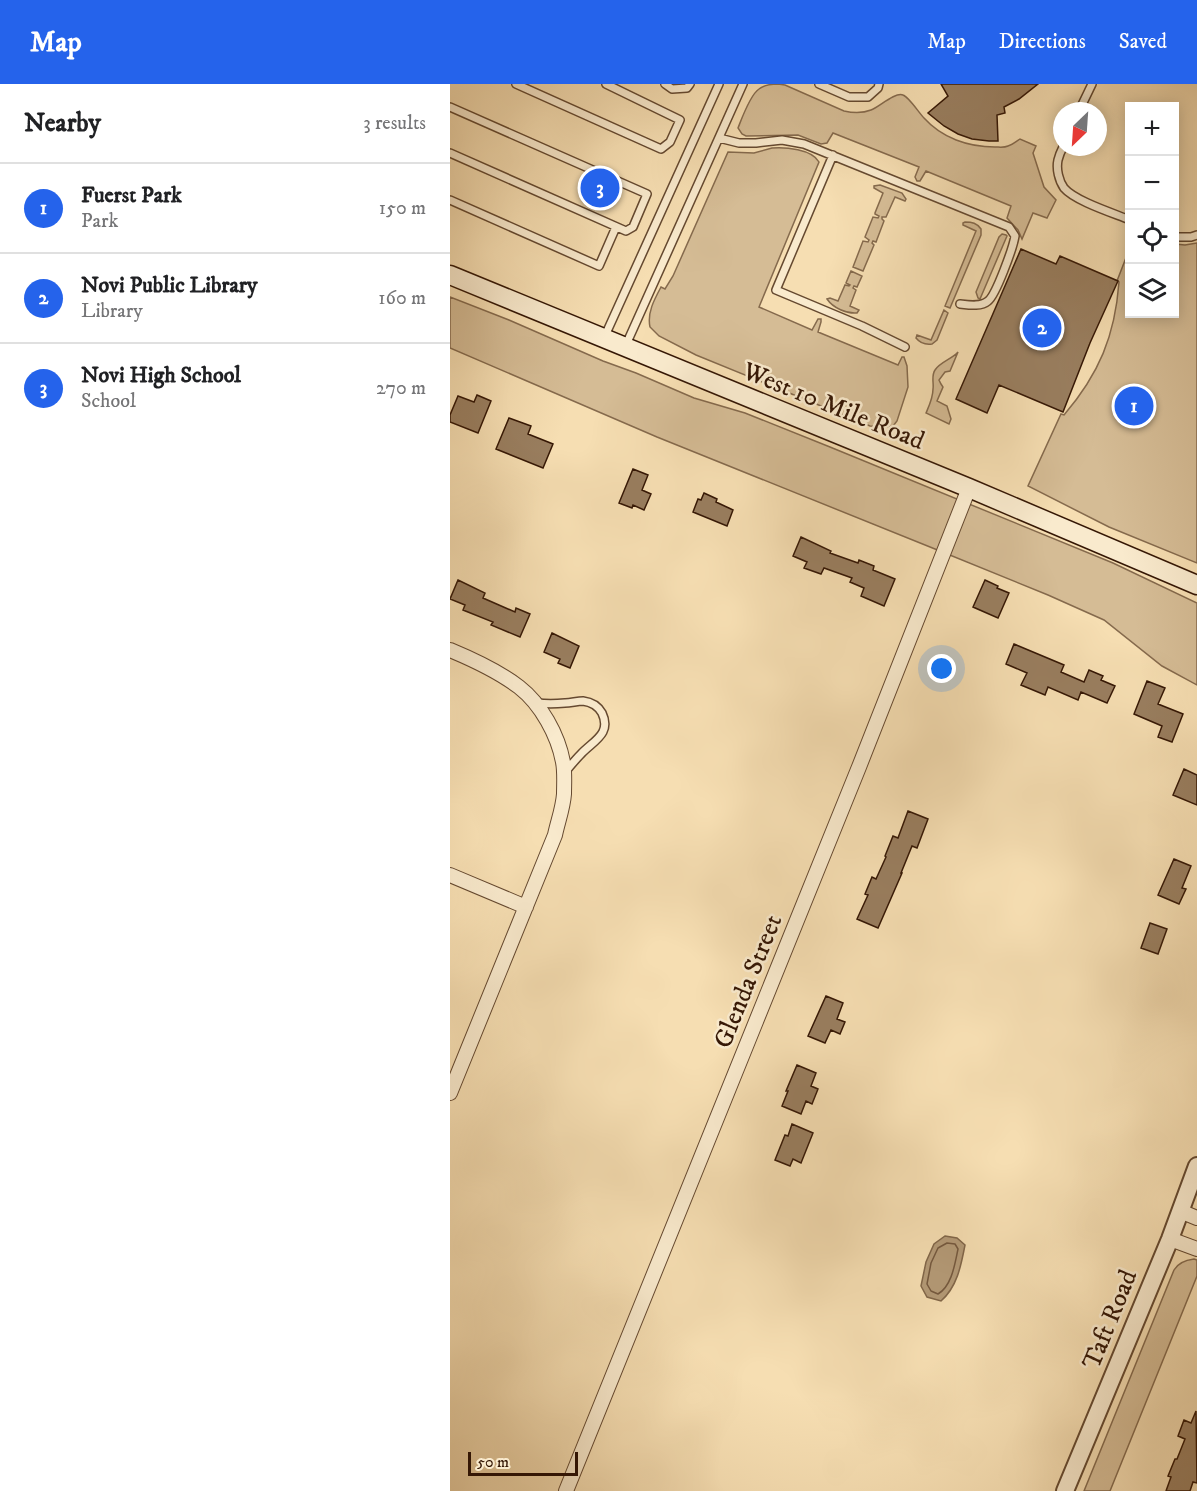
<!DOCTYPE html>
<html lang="en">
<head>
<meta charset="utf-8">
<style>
	body { margin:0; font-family:"IM FELL DW Pica",serif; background:#f2f2f2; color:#202124 }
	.controls { position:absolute; right:18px; top:18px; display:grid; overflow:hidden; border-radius:0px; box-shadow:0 3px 15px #0003 }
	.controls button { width:54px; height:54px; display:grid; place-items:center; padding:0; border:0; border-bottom:2px solid #e0e0e0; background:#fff; color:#202124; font:30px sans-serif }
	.compass { position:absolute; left:603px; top:18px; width:54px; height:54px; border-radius:50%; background:#fff; box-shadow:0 3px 15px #0003; rotate:205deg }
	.scale { position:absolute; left:18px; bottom:15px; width:110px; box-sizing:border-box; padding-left:6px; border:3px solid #351705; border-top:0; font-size:16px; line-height:21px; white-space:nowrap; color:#351705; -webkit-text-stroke:4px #f9eacd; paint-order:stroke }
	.you { position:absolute; left:492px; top:585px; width:21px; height:21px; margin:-15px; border:4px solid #fff; border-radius:50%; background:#1a73e8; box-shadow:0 0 0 9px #1a73e833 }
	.badge { display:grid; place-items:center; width:39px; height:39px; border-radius:50%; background:#2563eb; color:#fff; font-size:20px; font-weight:700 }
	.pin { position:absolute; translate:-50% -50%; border:3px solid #fff; box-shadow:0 2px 6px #0006 }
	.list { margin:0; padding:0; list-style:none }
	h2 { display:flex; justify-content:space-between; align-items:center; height:78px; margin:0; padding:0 24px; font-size:26px }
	h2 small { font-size:20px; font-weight:400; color:#757577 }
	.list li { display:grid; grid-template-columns:39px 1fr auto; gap:18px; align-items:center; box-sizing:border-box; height:90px; padding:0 24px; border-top:2px solid #e0e0e0 }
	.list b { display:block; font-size:22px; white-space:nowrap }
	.list p { margin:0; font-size:20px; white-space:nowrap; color:#757577 }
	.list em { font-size:20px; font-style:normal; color:#757577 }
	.icon { flex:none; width:33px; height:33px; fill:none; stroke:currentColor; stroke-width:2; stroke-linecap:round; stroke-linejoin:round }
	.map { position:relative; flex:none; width:747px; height:1407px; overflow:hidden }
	header { display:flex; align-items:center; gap:36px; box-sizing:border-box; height:84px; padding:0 30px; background:#2563eb; color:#fff }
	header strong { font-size:28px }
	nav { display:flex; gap:33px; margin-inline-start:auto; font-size:21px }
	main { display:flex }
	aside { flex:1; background:#fff }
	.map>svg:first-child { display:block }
	.green { fill:#d5bc95; stroke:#856a4d; stroke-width:1.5 }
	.water { fill:#b49a77; stroke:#816649; stroke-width:1.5 }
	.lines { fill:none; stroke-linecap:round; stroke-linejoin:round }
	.shore { stroke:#74583e; stroke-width:1.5 }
	.building { fill:#997e5f; stroke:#351705; stroke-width:1.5 }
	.service-casing { stroke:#654930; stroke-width:10 }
	.minor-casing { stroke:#654930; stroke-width:16 }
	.tertiary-casing { stroke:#654930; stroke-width:20 }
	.secondary-casing { stroke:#351705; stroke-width:21 }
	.service { stroke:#f9eacd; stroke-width:7 }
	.minor { stroke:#f9eacd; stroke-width:14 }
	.tertiary { stroke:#f9eacd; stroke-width:16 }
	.secondary { stroke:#f9eacd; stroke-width:18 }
	.labels { text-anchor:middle; stroke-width:5; stroke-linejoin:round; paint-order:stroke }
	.street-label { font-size:26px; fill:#351705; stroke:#f9eacd }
</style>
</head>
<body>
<header>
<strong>Map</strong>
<nav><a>Map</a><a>Directions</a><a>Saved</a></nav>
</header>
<main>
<aside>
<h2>Nearby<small>3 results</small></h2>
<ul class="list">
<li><span class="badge">1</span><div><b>Fuerst Park</b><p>Park</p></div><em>150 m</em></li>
<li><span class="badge">2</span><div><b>Novi Public Library</b><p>Library</p></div><em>160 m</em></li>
<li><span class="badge">3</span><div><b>Novi High School</b><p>School</p></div><em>270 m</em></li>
</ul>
</aside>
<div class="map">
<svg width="747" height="1407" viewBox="0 0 747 1407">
	<rect width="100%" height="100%" fill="#f6deb2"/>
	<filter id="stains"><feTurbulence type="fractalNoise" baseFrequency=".00333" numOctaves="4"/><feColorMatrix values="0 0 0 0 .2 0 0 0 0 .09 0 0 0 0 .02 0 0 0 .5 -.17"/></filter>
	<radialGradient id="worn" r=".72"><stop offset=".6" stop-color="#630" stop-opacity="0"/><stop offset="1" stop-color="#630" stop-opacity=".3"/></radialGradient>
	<path class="green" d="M328 0 335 1 394 27C403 29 411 30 421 26 429 23 445 8 453 11 459 13 469 29 474 34 492 54 518 63 545 63 549 63 554 64 558 62 562 61 567 57 570 55L586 62 583 69 594 103 606 116 597 134 583 129 572 155 568 146 557 134 561 122 476 87 470 97H467L465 93 469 83 383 49 377 59 371 60 348 51 296 52 292 50 288 44C292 34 300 11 309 5 314 1 322 0 328 0Z
		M322 64C335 63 362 65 369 78L309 223 362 246 368 235H371V238L368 248 448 281 452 273H454L457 282 458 303 447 337 443 342 438 343 420 342 246 271 209 252 200 243C197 229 204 216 211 203L215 205 223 192 278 68 304 69Z
		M430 101 452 109 456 115 455 117 445 113 436 133H432V135L434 137 426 158 423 157 422 159 424 161 413 187 403 183 413 157 418 158 419 156 415 153 423 133 428 134 429 132 425 130V129L433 109 424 104V102Z
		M515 138C522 138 527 139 531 145V151L500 224 495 222 526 147 513 141V139Z
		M552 150 556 151 557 152 530 215 528 214 526 208 549 153Z
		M747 159V479L659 443 578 402 611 330 614 331C649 290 665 252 669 198L667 197 679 166 680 230H724L725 160 735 161Z
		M401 187 412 192 407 203 404 202 403 204 406 206 400 222 409 226 407 229C397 230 383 224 377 215L380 214 388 217 395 201 399 202 400 201 396 199Z
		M0 213 59 236 153 277 186 289 244 314 295 329 380 363 663 479 747 519V601L712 582 654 536 598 511 485 465 207 353 0 264Z
		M494 226 498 229 487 256 482 260C475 261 470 259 466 254L467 251 481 256Z
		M508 268 500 287 495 288 489 296 491 300 493 303 487 317 497 322 501 335 499 340 476 329C479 322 483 314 483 305 484 299 481 292 485 286 490 278 502 275 508 268Z
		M744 1175 747 1176V1192L660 1407H634L724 1186C728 1179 736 1176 744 1175Z"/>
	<path class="water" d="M495 1152 507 1154 515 1161C511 1182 507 1203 491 1217L477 1213 471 1202 476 1178 484 1160Z"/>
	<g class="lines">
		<path class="shore" d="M497 1159 505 1160 508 1165C505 1179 502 1202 488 1210L481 1207 477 1200 481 1179 488 1164Z"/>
	</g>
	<path class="building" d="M491 0H588L569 15 554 23 555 29 547 31 548 57H539L522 55 508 50 494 42 478 29 498 12Z
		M571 165 606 180 610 172 668 197 640 259 613 328 549 301 537 329 506 315Z
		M27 311 41 317 28 349 0 338V331L8 312 24 318Z
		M59 334 81 342 78 350 103 360 93 384 46 365Z
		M183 385 198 391 192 406 201 410 194 426 183 421 182 424 169 419Z
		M254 409 267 415 266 418 283 426 277 442 243 428 248 415 251 416Z
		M351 453 381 467 380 469 408 479 409 476 424 482 423 486 445 495 434 522 411 512 414 504 400 498 402 494 374 484 371 490 354 484 357 478 343 472Z
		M8 496 35 509 33 514 65 528 66 524 80 530 70 553 41 541 43 538 13 526 15 521 0 515Z
		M535 496 548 502 547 504 559 509 548 534 523 523Z
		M102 549 129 562 120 584 108 579 110 575 94 568Z
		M564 560 614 581 611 588 634 598 639 586 653 592 651 596 665 602 657 619 631 608 628 616 598 603 595 611 571 601 577 589 556 580Z
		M697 597 715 604 708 620 733 630 722 658 708 653 712 642 684 630Z
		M734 685 747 691V721L723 711Z
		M458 727 478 735 467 764 462 762 451 789H452L428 844 407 835 418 811 415 810 422 793 426 795 436 773 435 772 443 752 448 754Z
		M724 775 741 782 732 804 736 805 729 820 708 811Z
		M700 839 717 845 708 870 691 864Z
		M376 912 393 919 387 935 395 938 390 950 381 946 375 959 358 952Z
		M347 981 366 989 361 1002 368 1005 362 1020 356 1017 351 1030 332 1022 338 1007H336Z
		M342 1040 363 1049 351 1079 343 1075 340 1082 325 1076 335 1051 338 1052Z
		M746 1327 747 1399 743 1398 740 1407H716L721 1393 718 1392 725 1375H727L735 1355 728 1352 734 1336 741 1339Z"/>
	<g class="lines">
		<defs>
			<path id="service" d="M66 0 211 65 220 58 230 36 156 0
				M215 0 222 5 237 4 240 0
				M369 0 399 13H418L428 4 429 0
				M0 23 197 110 183 143 176 147 0 69
				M629 27 642 0
				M269 54 289 59H306L332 56 354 60 559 143 565 152C563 164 546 211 538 217 531 223 519 221 510 220
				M613 63C611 67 609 72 608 76 606 85 609 97 614 104 625 117 663 129 680 136
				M383 71 326 206 412 242 455 263
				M0 116 149 182 166 143
				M724 153H741L747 151
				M154 254 269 0
				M175 263 293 0
				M87 619C96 620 105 620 115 619 121 619 127 617 133 617 141 618 148 622 152 629 162 650 143 657 131 670 126 675 121 681 116 687"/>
			<path id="minor" d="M0 566C24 576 48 587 69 603 91 620 108 651 113 678 115 688 114 700 114 710 113 724 108 737 105 751L0 1009
				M0 791 76 823
				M730 1127 747 1134
				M720 1155 747 1165
				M116 1407 409 683 519 404"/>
			<path id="tertiary" d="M615 1407 720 1155 747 1082"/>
			<path id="secondary" d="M0 191 519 404 747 501"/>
		</defs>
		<use href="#service" class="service-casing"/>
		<use href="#minor" class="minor-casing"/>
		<use href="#tertiary" class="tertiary-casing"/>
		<use href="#secondary" class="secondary-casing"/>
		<use href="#service" class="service"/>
		<use href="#minor" class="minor"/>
		<use href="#tertiary" class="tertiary"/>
		<use href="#secondary" class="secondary"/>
	</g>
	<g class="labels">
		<g class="street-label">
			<text transform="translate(384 321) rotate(22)" y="9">West 10 Mile Road</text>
			<text transform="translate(297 897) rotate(-68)" y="9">Glenda Street</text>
			<text transform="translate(659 1235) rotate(-68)" y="9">Taft Road</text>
		</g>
	</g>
	<rect width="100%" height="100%" filter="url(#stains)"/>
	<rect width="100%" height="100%" fill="url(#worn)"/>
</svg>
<div class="controls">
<button>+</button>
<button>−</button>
<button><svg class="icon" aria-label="locate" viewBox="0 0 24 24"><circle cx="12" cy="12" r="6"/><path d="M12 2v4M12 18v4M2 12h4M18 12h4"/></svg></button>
<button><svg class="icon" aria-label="layers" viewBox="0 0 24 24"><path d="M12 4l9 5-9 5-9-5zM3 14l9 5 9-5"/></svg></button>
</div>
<svg class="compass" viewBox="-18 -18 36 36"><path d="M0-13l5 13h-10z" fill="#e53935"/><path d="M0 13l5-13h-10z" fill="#757577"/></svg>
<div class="scale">50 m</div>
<div class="you"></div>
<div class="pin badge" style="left:684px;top:322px">1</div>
<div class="pin badge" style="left:592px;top:244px">2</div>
<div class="pin badge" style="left:150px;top:104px">3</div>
</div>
</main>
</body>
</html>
